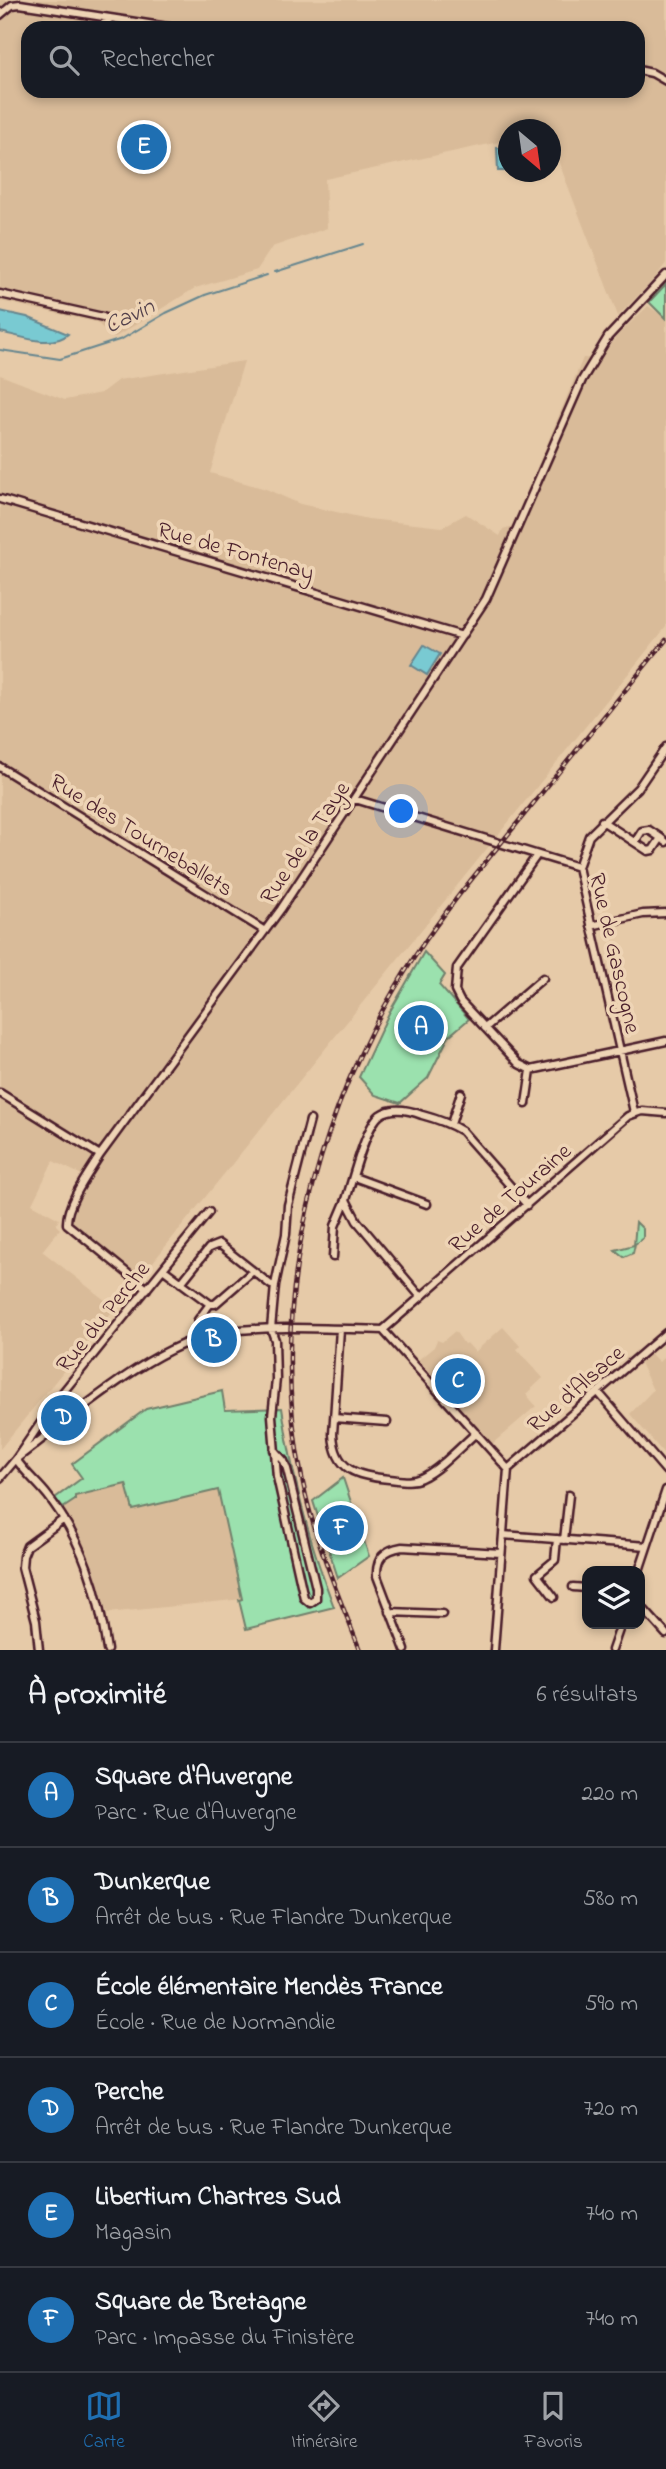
<!DOCTYPE html>
<html lang="fr">
<head>
<meta charset="utf-8">
<style>
	body { margin:0; font-family:"Indie Flower",sans-serif; background:#242831; color:#f1f3f6 }
	.controls { position:absolute; right:21px; bottom:21px; display:grid; overflow:hidden; border-radius:14px; box-shadow:0 4px 10px #0003 }
	.controls button { width:63px; height:63px; display:grid; place-items:center; padding:0; border:0; border-bottom:2px solid #363941; background:#171b24; color:#f1f3f6; font:35px sans-serif }
	.compass { position:absolute; left:498px; top:119px; width:63px; height:63px; border-radius:50%; background:#171b24; box-shadow:0 4px 10px #0003; rotate:151deg }
	.you { position:absolute; left:402px; top:812px; width:24px; height:24px; margin:-18px; border:5px solid #fff; border-radius:50%; background:#1a73e8; box-shadow:0 0 0 10px #1a73e833 }
	.badge { display:grid; place-items:center; width:46px; height:46px; border-radius:50%; background:#1f6fb2; color:#fff; font-size:23px; font-weight:700 }
	.pin { position:absolute; translate:-50% -50%; border:4px solid #fff; box-shadow:0 2px 7px #0006 }
	.list { margin:0; padding:0; list-style:none }
	h2 { display:flex; justify-content:space-between; align-items:center; height:91px; margin:0; padding:0 28px; font-size:30px }
	h2 small { font-size:23px; font-weight:400; color:#9ea1a6 }
	.list li { display:grid; grid-template-columns:46px 1fr auto; gap:21px; align-items:center; box-sizing:border-box; height:105px; padding:0 28px; border-top:2px solid #363941 }
	.list b { display:block; font-size:26px; white-space:nowrap }
	.list p { margin:0; font-size:23px; white-space:nowrap; color:#9ea1a6 }
	.list em { font-size:23px; font-style:normal; color:#9ea1a6 }
	.icon { flex:none; width:38px; height:38px; fill:none; stroke:currentColor; stroke-width:2; stroke-linecap:round; stroke-linejoin:round }
	.map { position:relative; flex:none; width:666px; height:1650px; overflow:hidden }
	.search { position:absolute; background:#171b24; box-shadow:0 4px 10px #0003; left:21px; right:21px; top:21px; height:77px; display:flex; align-items:center; gap:18px; box-sizing:border-box; padding:0 24px; border-radius:21px; color:#9ea1a6; font-size:26px }
	.sheet { height:721px; background:#171b24 }
	nav { display:flex; justify-content:space-around; align-items:center; box-sizing:border-box; height:98px; border-top:2px solid #363941; background:#171b24; font-size:19px; color:#9ea1a6 }
	nav a { display:grid; justify-items:center; gap:4px }
	nav .on { color:#1f6fb2 }
	.map>svg:first-child { display:block }
	.built { fill:#d9bb99; fill-rule:evenodd }
	.green { fill:#9be1ae; stroke:#72806c; stroke-width:2 }
	.water { fill:#79cad2; stroke:#66868f; stroke-width:2 }
	.lines { fill:none; stroke-linecap:round; stroke-linejoin:round }
	.stream { stroke:#66868f; stroke-width:2 }
	.street-casing { stroke:#4a1f2b; stroke-width:11 }
	.street { stroke:#eed4b5; stroke-width:6 }
	.rail-casing { stroke:#4a1f2b; stroke-width:4.5 }
	.rail { stroke:#eed4b5; stroke-width:2; stroke-dasharray:5; stroke-linecap:butt }
	.labels { text-anchor:middle; stroke-width:7; stroke-linejoin:round; paint-order:stroke }
	.street-label { font-size:23px; fill:#4a1f2b; stroke:#eed4b5 }
	.water-label { font-size:24px; font-style:italic; fill:#53414c; stroke:#eed4b5 }
</style>
</head>
<body>
<div class="map">
<svg width="666" height="1650" viewBox="0 0 666 1650">
	<rect width="100%" height="100%" fill="#e6caa8"/>
	<filter id="ink" filterUnits="userSpaceOnUse"><feTurbulence type="fractalNoise" baseFrequency=".0143" numOctaves="2"/><feDisplacementMap in="SourceGraphic" scale="14" xChannelSelector="R" yChannelSelector="G"/><feConvolveMatrix kernelMatrix="1 2 1 2 8 2 1 2 1" color-interpolation-filters="sRGB"/></filter>
	<g filter="url(#ink)">
		<path class="built" d="M0 0H666V263L655 278 618 316 551 142 550 130H508V140L325 179 327 228 272 247 257 270 195 288 114 338 96 322 0 301ZM28 28H638V91H28Z
			M648 306 666 318V627L140 1278 70 1225 69 1218 90 1179 53 1161 32 1204 59 1219 56 1225 60 1229 42 1251 115 1308 0 1449V375L65 400 101 393 118 380 244 361 210 473 266 489 300 504 368 519 442 527 466 514 500 536 503 529 513 526 583 358 600 359 617 336Z
			M503 1327 520 1346 517 1349 543 1378 526 1394 536 1406 492 1444 418 1360 434 1347 437 1340 442 1342 455 1331 464 1344 467 1343 475 1352Z
			M651 1354 659 1362 666 1355V1456L630 1414 653 1390 640 1363Z
			M126 1484 133 1510 218 1490 243 1599 107 1613 92 1563 77 1531 63 1508 75 1500V1496Z"/>
		<path class="green" d="M666 284V319L649 302Z
			M424 952 445 975 439 985 469 1019 449 1036 428 1078 400 1103 375 1095 359 1077 389 1013Z
			M636 1222 643 1229V1238L635 1244 633 1253 624 1257 615 1250 634 1245Z
			M222 1391 225 1410 282 1408C292 1477 309 1542 334 1607L246 1629 239 1600 242 1599 218 1490 133 1510 126 1484 75 1496V1500L63 1508 55 1498 82 1478 72 1464 146 1409Z
			M343 1478 369 1556 338 1578 313 1501Z"/>
		<path class="water" d="M497 148 508 149V171H498Z
			M0 311 27 317 68 334C52 349 19 336 0 332Z
			M424 645 440 654 427 675 411 665Z"/>
		<g class="lines">
			<path class="stream" d="M275 272 363 244
				M0 350 60 359 122 339 166 313 205 295 267 275"/>
			<defs>
				<path id="street" d="M0 15 12 5 20 4 174 28
					M98 28 110 19
					M638 70 652 73 666 81
					M0 294 103 317 117 325
					M0 499 462 636
					M0 767 265 931
					M355 799 578 867
					M602 821 648 851 653 850 661 838 666 842
					M635 842 642 831 649 830 661 838
					M537 855 457 968 455 991 460 1001 519 1064 531 1070 666 1041
					M578 867 634 1112
					M578 867 589 836 638 788 666 747
					M591 926 643 914 666 913
					M485 1028 543 978
					M0 1093 100 1155
					M526 1104 531 1070
					M451 1124 461 1093
					M354 1177 427 1204
					M333 1257 335 1226 346 1200
					M163 1269 210 1304H215L253 1271
					M181 1283 209 1248 219 1244 271 1285H275
					M147 1289 67 1224C66 1204 89 1173 100 1155L281 909 486 599 582 380 608 337 666 275
					M421 1297 357 1221 346 1200C352 1181 366 1125 380 1115 393 1106 409 1110 422 1115 437 1119 449 1123 462 1131L527 1205
					M210 1304 198 1320 212 1335
					M340 1329 333 1434C335 1471 357 1476 389 1479 400 1480 411 1483 421 1478 439 1470 460 1447 476 1433
					M383 1330 628 1116 642 1111 666 1113
					M598 1392 666 1471
					M334 1418 387 1422
					M274 1450 284 1461 287 1469 316 1588V1599L310 1603 304 1598 277 1477 272 1416 276 1379 275 1340 271 1329 275 1285 286 1234 288 1205 310 1120
					M16 1459C72 1417 155 1342 223 1332 276 1325 331 1329 383 1330L508 1469 494 1650
					M16 1459C25 1473 38 1483 48 1496 83 1541 99 1593 107 1650
					M508 1469 666 1333
					M0 1478 16 1459 55 1402 209 1212
					M503 1535 647 1546
					M564 1540 569 1495
					M639 1571 666 1490
					M573 1587 587 1588
					M554 1597 537 1575 555 1560 557 1539
					M640 1605 666 1634
					M390 1612 442 1614
					M39 1650 36 1621 22 1567 23 1556 27 1546 64 1519
					M405 1650 377 1576C376 1558 384 1550 402 1547L501 1553
					M612 1650 621 1624"/>
			</defs>
			<use href="#street" class="street-casing"/>
			<use href="#street" class="street"/>
			<defs>
				<path id="rail" d="M360 1650C338 1595 315 1541 303 1483 264 1304 316 1108 415 956 446 909 483 865 519 821 568 761 617 701 666 640"/>
			</defs>
			<use href="#rail" class="rail-casing"/>
			<use href="#rail" class="rail"/>
		</g>
	</g>
	<g class="labels">
		<g class="street-label">
			<text transform="translate(236 550) rotate(16)" y="8">Rue de Fontenay</text>
			<text transform="translate(142 834) rotate(32)" y="8">Rue des Tourneballets</text>
			<text transform="translate(304 842) rotate(-56)" y="8">Rue de la Taye</text>
			<text transform="translate(616 953) rotate(77)" y="8">Rue de Gascogne</text>
			<text transform="translate(509 1197) rotate(-41)" y="8">Rue de Touraine</text>
			<text transform="translate(102 1316) rotate(-51)" y="8">Rue du Perche</text>
			<text transform="translate(575 1388) rotate(-41)" y="8">Rue d'Alsace</text>
		</g>
		<g class="water-label">
			<text transform="translate(129 315) rotate(-25)" y="8">Cavin</text>
		</g>
	</g>
</svg>
<div class="controls">
<button><svg class="icon" aria-label="layers" viewBox="0 0 24 24"><path d="M12 4l9 5-9 5-9-5zM3 14l9 5 9-5"/></svg></button>
</div>
<svg class="compass" viewBox="-18 -18 36 36"><path d="M0-13l5 13h-10z" fill="#e53935"/><path d="M0 13l5-13h-10z" fill="#9ea1a6"/></svg>
<div class="you"></div>
<div class="pin badge" style="left:421px;top:1028px">A</div>
<div class="pin badge" style="left:214px;top:1340px">B</div>
<div class="pin badge" style="left:458px;top:1381px">C</div>
<div class="pin badge" style="left:64px;top:1418px">D</div>
<div class="pin badge" style="left:144px;top:147px">E</div>
<div class="pin badge" style="left:341px;top:1528px">F</div>
<div class="search"><svg class="icon" aria-label="search" viewBox="0 0 24 24"><circle cx="10" cy="10" r="6"/><path d="M15 15l6 6"/></svg>Rechercher</div>
</div>
<section class="sheet">
<h2>À proximité<small>6 résultats</small></h2>
<ul class="list">
<li><span class="badge">A</span><div><b>Square d'Auvergne</b><p>Parc · Rue d'Auvergne</p></div><em>220 m</em></li>
<li><span class="badge">B</span><div><b>Dunkerque</b><p>Arrêt de bus · Rue Flandre Dunkerque</p></div><em>580 m</em></li>
<li><span class="badge">C</span><div><b>École élémentaire Mendès France</b><p>École · Rue de Normandie</p></div><em>590 m</em></li>
<li><span class="badge">D</span><div><b>Perche</b><p>Arrêt de bus · Rue Flandre Dunkerque</p></div><em>720 m</em></li>
<li><span class="badge">E</span><div><b>Libertium Chartres Sud</b><p>Magasin</p></div><em>740 m</em></li>
<li><span class="badge">F</span><div><b>Square de Bretagne</b><p>Parc · Impasse du Finistère</p></div><em>740 m</em></li>
</ul>
</section>
<nav>
<a class="on"><svg class="icon" aria-label="map" viewBox="0 0 24 24"><path d="M3 6l6-2 6 2 6-2v14l-6 2-6-2-6 2zM9 4v14M15 6v14"/></svg>Carte</a>
<a><svg class="icon" aria-label="directions" viewBox="0 0 24 24"><path d="M12 3l9 9-9 9-9-9zM9 14v-3h6M13 9l2 2-2 2"/></svg>Itinéraire</a>
<a><svg class="icon" aria-label="saved" viewBox="0 0 24 24"><path d="M7 4h10v16l-5-4-5 4z"/></svg>Favoris</a>
</nav>
</body>
</html>
